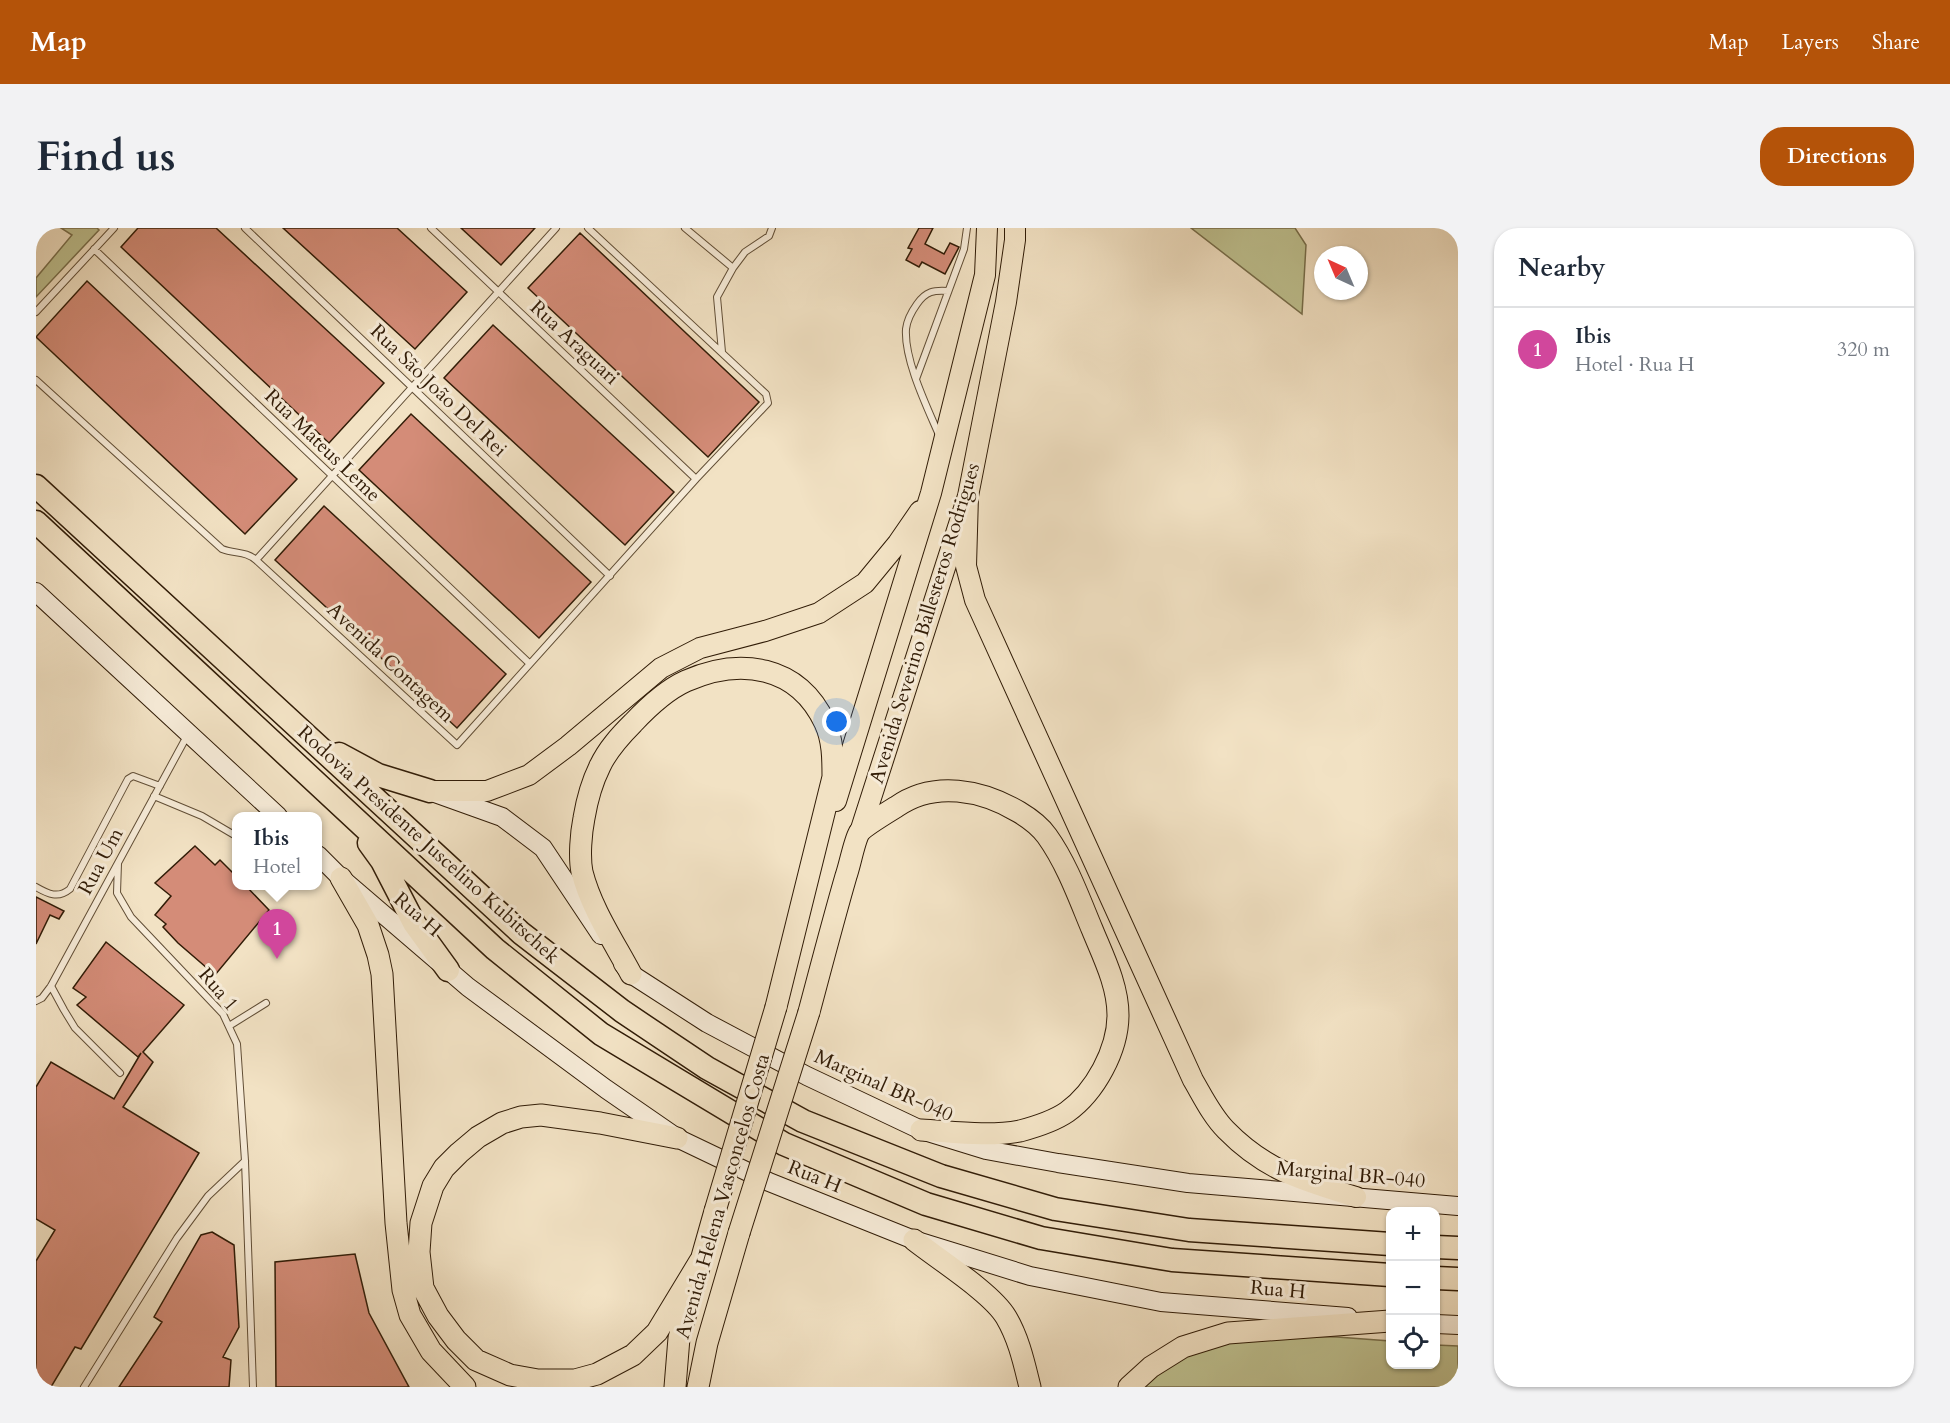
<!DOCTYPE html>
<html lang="en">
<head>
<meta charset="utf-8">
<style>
	body { margin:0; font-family:Cardo,serif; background:#f2f2f3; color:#1f2937 }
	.controls { position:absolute; right:18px; bottom:18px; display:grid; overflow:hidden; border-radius:12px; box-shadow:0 2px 4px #0004 }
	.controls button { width:54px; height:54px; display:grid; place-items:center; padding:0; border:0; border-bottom:2px solid #e0e1e3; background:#fff; color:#1f2937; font:30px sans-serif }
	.compass { position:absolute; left:1278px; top:18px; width:54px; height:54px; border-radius:50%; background:#fff; box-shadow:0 2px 4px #0004; rotate:316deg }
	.you { position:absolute; left:801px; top:494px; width:21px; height:21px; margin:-15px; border:4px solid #fff; border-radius:50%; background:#1a73e8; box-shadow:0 0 0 9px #1a73e833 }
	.badge { display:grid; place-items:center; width:39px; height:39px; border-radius:50%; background:#b45309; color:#fff; font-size:20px; font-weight:700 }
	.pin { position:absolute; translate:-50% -50px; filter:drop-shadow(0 2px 3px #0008) }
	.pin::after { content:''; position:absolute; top:32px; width:21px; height:18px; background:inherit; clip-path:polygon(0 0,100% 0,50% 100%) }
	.popup { position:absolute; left:196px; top:584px; width:90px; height:78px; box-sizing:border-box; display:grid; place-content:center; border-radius:12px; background:#fff; filter:drop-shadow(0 2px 4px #0005); font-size:20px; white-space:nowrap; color:#747a83 }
	.popup b { font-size:22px; color:#1f2937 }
	.popup::after { content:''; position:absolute; left:50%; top:100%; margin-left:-12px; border:12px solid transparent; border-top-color:#fff }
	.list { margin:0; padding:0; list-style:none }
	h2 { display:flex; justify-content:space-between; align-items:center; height:78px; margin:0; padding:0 24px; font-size:26px }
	h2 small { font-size:20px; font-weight:400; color:#747a83 }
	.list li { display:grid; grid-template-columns:39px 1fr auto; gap:18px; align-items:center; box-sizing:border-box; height:84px; padding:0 24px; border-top:2px solid #e0e1e3 }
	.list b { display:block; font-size:22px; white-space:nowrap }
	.list p { margin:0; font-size:20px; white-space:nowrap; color:#747a83 }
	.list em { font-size:20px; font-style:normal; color:#747a83 }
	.icon { flex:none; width:33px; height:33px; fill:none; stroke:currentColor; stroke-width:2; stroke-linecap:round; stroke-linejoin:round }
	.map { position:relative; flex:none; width:1422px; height:1159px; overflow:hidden; border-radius:24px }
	header { display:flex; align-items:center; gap:36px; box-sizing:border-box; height:84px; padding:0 30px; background:#b45309; color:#fff }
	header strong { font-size:28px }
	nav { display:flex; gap:33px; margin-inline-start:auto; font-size:21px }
	.intro { display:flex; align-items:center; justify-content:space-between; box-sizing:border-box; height:144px; padding:0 36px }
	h1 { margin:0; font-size:42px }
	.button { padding:15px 27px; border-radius:24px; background:#b45309; color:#fff; font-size:21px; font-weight:700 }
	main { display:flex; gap:36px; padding:0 36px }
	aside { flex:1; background:#fff; border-radius:24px; box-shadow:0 2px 4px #0004 }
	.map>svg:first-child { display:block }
	.green { fill:#bfc291; stroke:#786f4c; stroke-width:1.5 }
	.building { fill:#d48c78; stroke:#311c07; stroke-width:1.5 }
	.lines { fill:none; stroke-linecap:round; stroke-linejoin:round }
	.service-casing { stroke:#614e36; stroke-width:8 }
	.secondary-casing { stroke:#311c07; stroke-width:20 }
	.primary-casing { stroke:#311c07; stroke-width:22 }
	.trunk-casing { stroke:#311c07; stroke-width:23 }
	.motorway-casing { stroke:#311c07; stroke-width:25 }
	.service { stroke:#f7ecd9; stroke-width:6 }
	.secondary { stroke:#f7ecd9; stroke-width:18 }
	.primary { stroke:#f2e2c4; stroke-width:20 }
	.trunk { stroke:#f2e2c4; stroke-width:21 }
	.motorway { stroke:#f2e2c4; stroke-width:22 }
	.trunk-bridge-casing { stroke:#311c07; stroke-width:23; stroke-linecap:butt }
	.trunk-bridge { stroke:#f2e2c4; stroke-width:21 }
	.labels { text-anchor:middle; stroke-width:6; stroke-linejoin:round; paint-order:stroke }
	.street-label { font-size:20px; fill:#311c07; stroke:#f7ecd9 }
</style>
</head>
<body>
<header>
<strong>Map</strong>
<nav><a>Map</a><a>Layers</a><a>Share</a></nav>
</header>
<div class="intro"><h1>Find us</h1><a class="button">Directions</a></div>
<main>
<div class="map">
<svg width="1422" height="1159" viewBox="0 0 1422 1159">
	<rect width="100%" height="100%" fill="#f2e2c4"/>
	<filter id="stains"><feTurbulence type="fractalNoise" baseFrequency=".00333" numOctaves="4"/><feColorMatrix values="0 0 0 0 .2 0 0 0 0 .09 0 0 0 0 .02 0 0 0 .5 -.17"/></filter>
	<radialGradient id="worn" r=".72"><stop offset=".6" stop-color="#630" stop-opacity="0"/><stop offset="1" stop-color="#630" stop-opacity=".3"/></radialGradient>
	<path class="green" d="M25 0H61L63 2 0 69V50L36 7Z
		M1155 0H1259L1270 17 1266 86Z
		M1245 1108 1301 1109 1354 1113V1136H1400V1117L1422 1118V1159H1108L1126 1142 1158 1124 1200 1111Z"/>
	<path class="building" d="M102 0H180L348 155 293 215 85 19Z
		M247 0H361L431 64 379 121Z
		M425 0H499L465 37Z
		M883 0H897L889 16 908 26 914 15 923 19 909 46 886 34 883 39 870 32 876 21 872 20Z
		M544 5 723 174 672 229 492 60Z
		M51 53 261 251 209 306 0 109Z
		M457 97 638 264 589 317 408 150Z
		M375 186 555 354 503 410 323 242Z
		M288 278 470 446 421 500 239 332Z
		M159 618 179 637 184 632 201 649V657H209L233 682 179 747 142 715 127 699 130 696 119 687 135 668 119 655Z
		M0 669 28 683 23 691 14 687 0 716Z
		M70 714 148 777 107 824 117 834 87 879 163 925 45 1121 39 1119 15 1159H0V1033L19 1002 0 991V859L15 834 78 871 105 825 102 829 41 777 50 769 37 760Z
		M176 1004 198 1017 203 1099 187 1129 195 1132 193 1159H83L126 1094 118 1089 165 1007Z
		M319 1026 333 1085 373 1159H240L239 1034Z"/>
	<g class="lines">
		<defs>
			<path id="service" d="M209 0 574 348
				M395 0 660 251
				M649 0 697 40
				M58 21 493 435
				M0 84 78 0
				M686 124 681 69 697 40 709 24 733 8 736 0
				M880 151 928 21 931 0
				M0 152 186 321C199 326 210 323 220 332L421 517 660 251 732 175 730 166 552 0
				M903 207C891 179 868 132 870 101 871 92 876 83 881 76 890 63 898 62 912 63
				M220 332 520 0
				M118 568 166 588 200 608
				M82 635 81 665 95 689 187 786 201 816 209 933 217 1159
				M0 659C12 666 22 671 34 661L92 551 97 548 124 558
				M15 758 28 782 39 800 84 845
				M0 773 6 770 15 758 151 508
				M193 798 230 775
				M48 1159 141 1010 172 968 209 933"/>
			<path id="secondary" d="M0 364 242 588
				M399 565 466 589 507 620 565 707
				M282 627 305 650 432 759 570 861 641 910 733 954 878 1012 994 1048 1125 1074 1312 1089
				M587 736 595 746 671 795 771 848 885 902 950 922 1022 935 1152 955 1422 978
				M1400 1096 1422 1097"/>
			<path id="primary" d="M932 268 930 338 939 372 1157 852C1167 869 1176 888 1190 902 1230 943 1268 953 1320 969
				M394 563H451L493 547 532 518 625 440 664 420 729 403 783 385 829 355 862 315 884 283
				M800 573 895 265 949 47 951 0
				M824 604 932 268 970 74 979 12V0"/>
			<path id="trunk" d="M305 650 332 697 342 727 346 746 360 995 367 1062 374 1087 395 1123 429 1159
				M595 746C578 714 555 680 546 644 543 629 545 605 548 590 551 572 556 554 564 538 572 521 584 508 597 495 612 479 630 462 650 453 704 429 762 437 789 495 797 512 797 531 797 549L740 779
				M773 784C785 739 797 693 810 648 814 637 818 614 823 605 827 599 852 584 860 579 898 552 946 562 983 584 993 590 1004 598 1011 608 1031 636 1043 670 1056 701 1067 728 1082 757 1082 787 1082 822 1059 864 1031 884 1018 893 999 899 984 903 952 909 918 904 885 902
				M641 910 564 895 505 887 485 889 466 895 442 909 423 925 408 940 397 958 385 995 383 1024 387 1060 402 1088 420 1112 440 1132 474 1147 502 1152H539L561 1146 597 1127 621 1104 664 1033
				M878 1012C902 1031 956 1065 970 1089 983 1111 988 1135 994 1159
				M639 1159 643 1110 679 983
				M662 1159 671 1115 703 1005
				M1093 1159 1115 1139 1147 1119 1192 1105 1354 1093"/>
			<path id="motorway" d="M0 258 485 705 586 783 671 840 767 893 905 948 1019 981 1153 1002 1354 1016
				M0 294 459 721 565 806 748 916 890 976 1005 1010 1136 1032 1354 1047
				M303 526 342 547 394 563
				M333 615 346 633 378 695 412 742
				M1400 1019 1422 1020
				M1400 1050 1422 1051"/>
		</defs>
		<use href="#service" class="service-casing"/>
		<use href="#secondary" class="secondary-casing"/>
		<use href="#primary" class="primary-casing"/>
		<use href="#trunk" class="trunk-casing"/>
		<use href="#motorway" class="motorway-casing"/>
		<use href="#service" class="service"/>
		<use href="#secondary" class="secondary"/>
		<use href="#primary" class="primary"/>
		<use href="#trunk" class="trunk"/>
		<use href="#motorway" class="motorway"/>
		<defs>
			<path id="trunk-bridge" d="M679 983 740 779
				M703 1005 773 784"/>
		</defs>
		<use href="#trunk-bridge" class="trunk-bridge-casing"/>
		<use href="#trunk-bridge" class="trunk-bridge"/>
	</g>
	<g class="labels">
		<g class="street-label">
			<text transform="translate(539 114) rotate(43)" y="7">Rua Araguari</text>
			<text transform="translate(403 162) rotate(44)" y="7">Rua São João Del Rei</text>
			<text transform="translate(287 217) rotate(44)" y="7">Rua Mateus Leme</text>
			<text transform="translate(888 395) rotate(-73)" y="7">Avenida Severino Ballesteros Rodrigues</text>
			<text transform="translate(355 434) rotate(43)" y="7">Avenida Contagem</text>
			<text transform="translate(393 616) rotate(42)" y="7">Rodovia Presidente Juscelino Kubitschek</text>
			<text transform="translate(64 633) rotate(-62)" y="7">Rua Um</text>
			<text transform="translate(382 686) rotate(41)" y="7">Rua H</text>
			<text transform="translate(183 761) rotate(50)" y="7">Rua 1</text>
			<text transform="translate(848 857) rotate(24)" y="7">Marginal BR-040</text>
			<text transform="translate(1315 946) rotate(5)" y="7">Marginal BR-040</text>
			<text transform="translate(779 948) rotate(22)" y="7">Rua H</text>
			<text transform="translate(686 968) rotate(-74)" y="7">Avenida Helena Vasconcelos Costa</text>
			<text transform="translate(1242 1061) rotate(5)" y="7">Rua H</text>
		</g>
	</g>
	<rect width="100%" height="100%" filter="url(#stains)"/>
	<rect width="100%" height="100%" fill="url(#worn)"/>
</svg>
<div class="controls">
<button>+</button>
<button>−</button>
<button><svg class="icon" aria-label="locate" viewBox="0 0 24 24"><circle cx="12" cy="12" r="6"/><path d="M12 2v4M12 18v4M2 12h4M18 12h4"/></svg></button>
</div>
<svg class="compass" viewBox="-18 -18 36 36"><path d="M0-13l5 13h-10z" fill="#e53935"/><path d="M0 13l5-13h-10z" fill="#747a83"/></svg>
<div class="you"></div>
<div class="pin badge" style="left:241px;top:731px;background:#d1479c">1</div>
<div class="popup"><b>Ibis</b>Hotel</div>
</div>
<aside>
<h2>Nearby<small></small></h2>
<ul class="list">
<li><span class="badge" style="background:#d1479c">1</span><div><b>Ibis</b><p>Hotel · Rua H</p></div><em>320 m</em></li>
</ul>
</aside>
</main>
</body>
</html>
